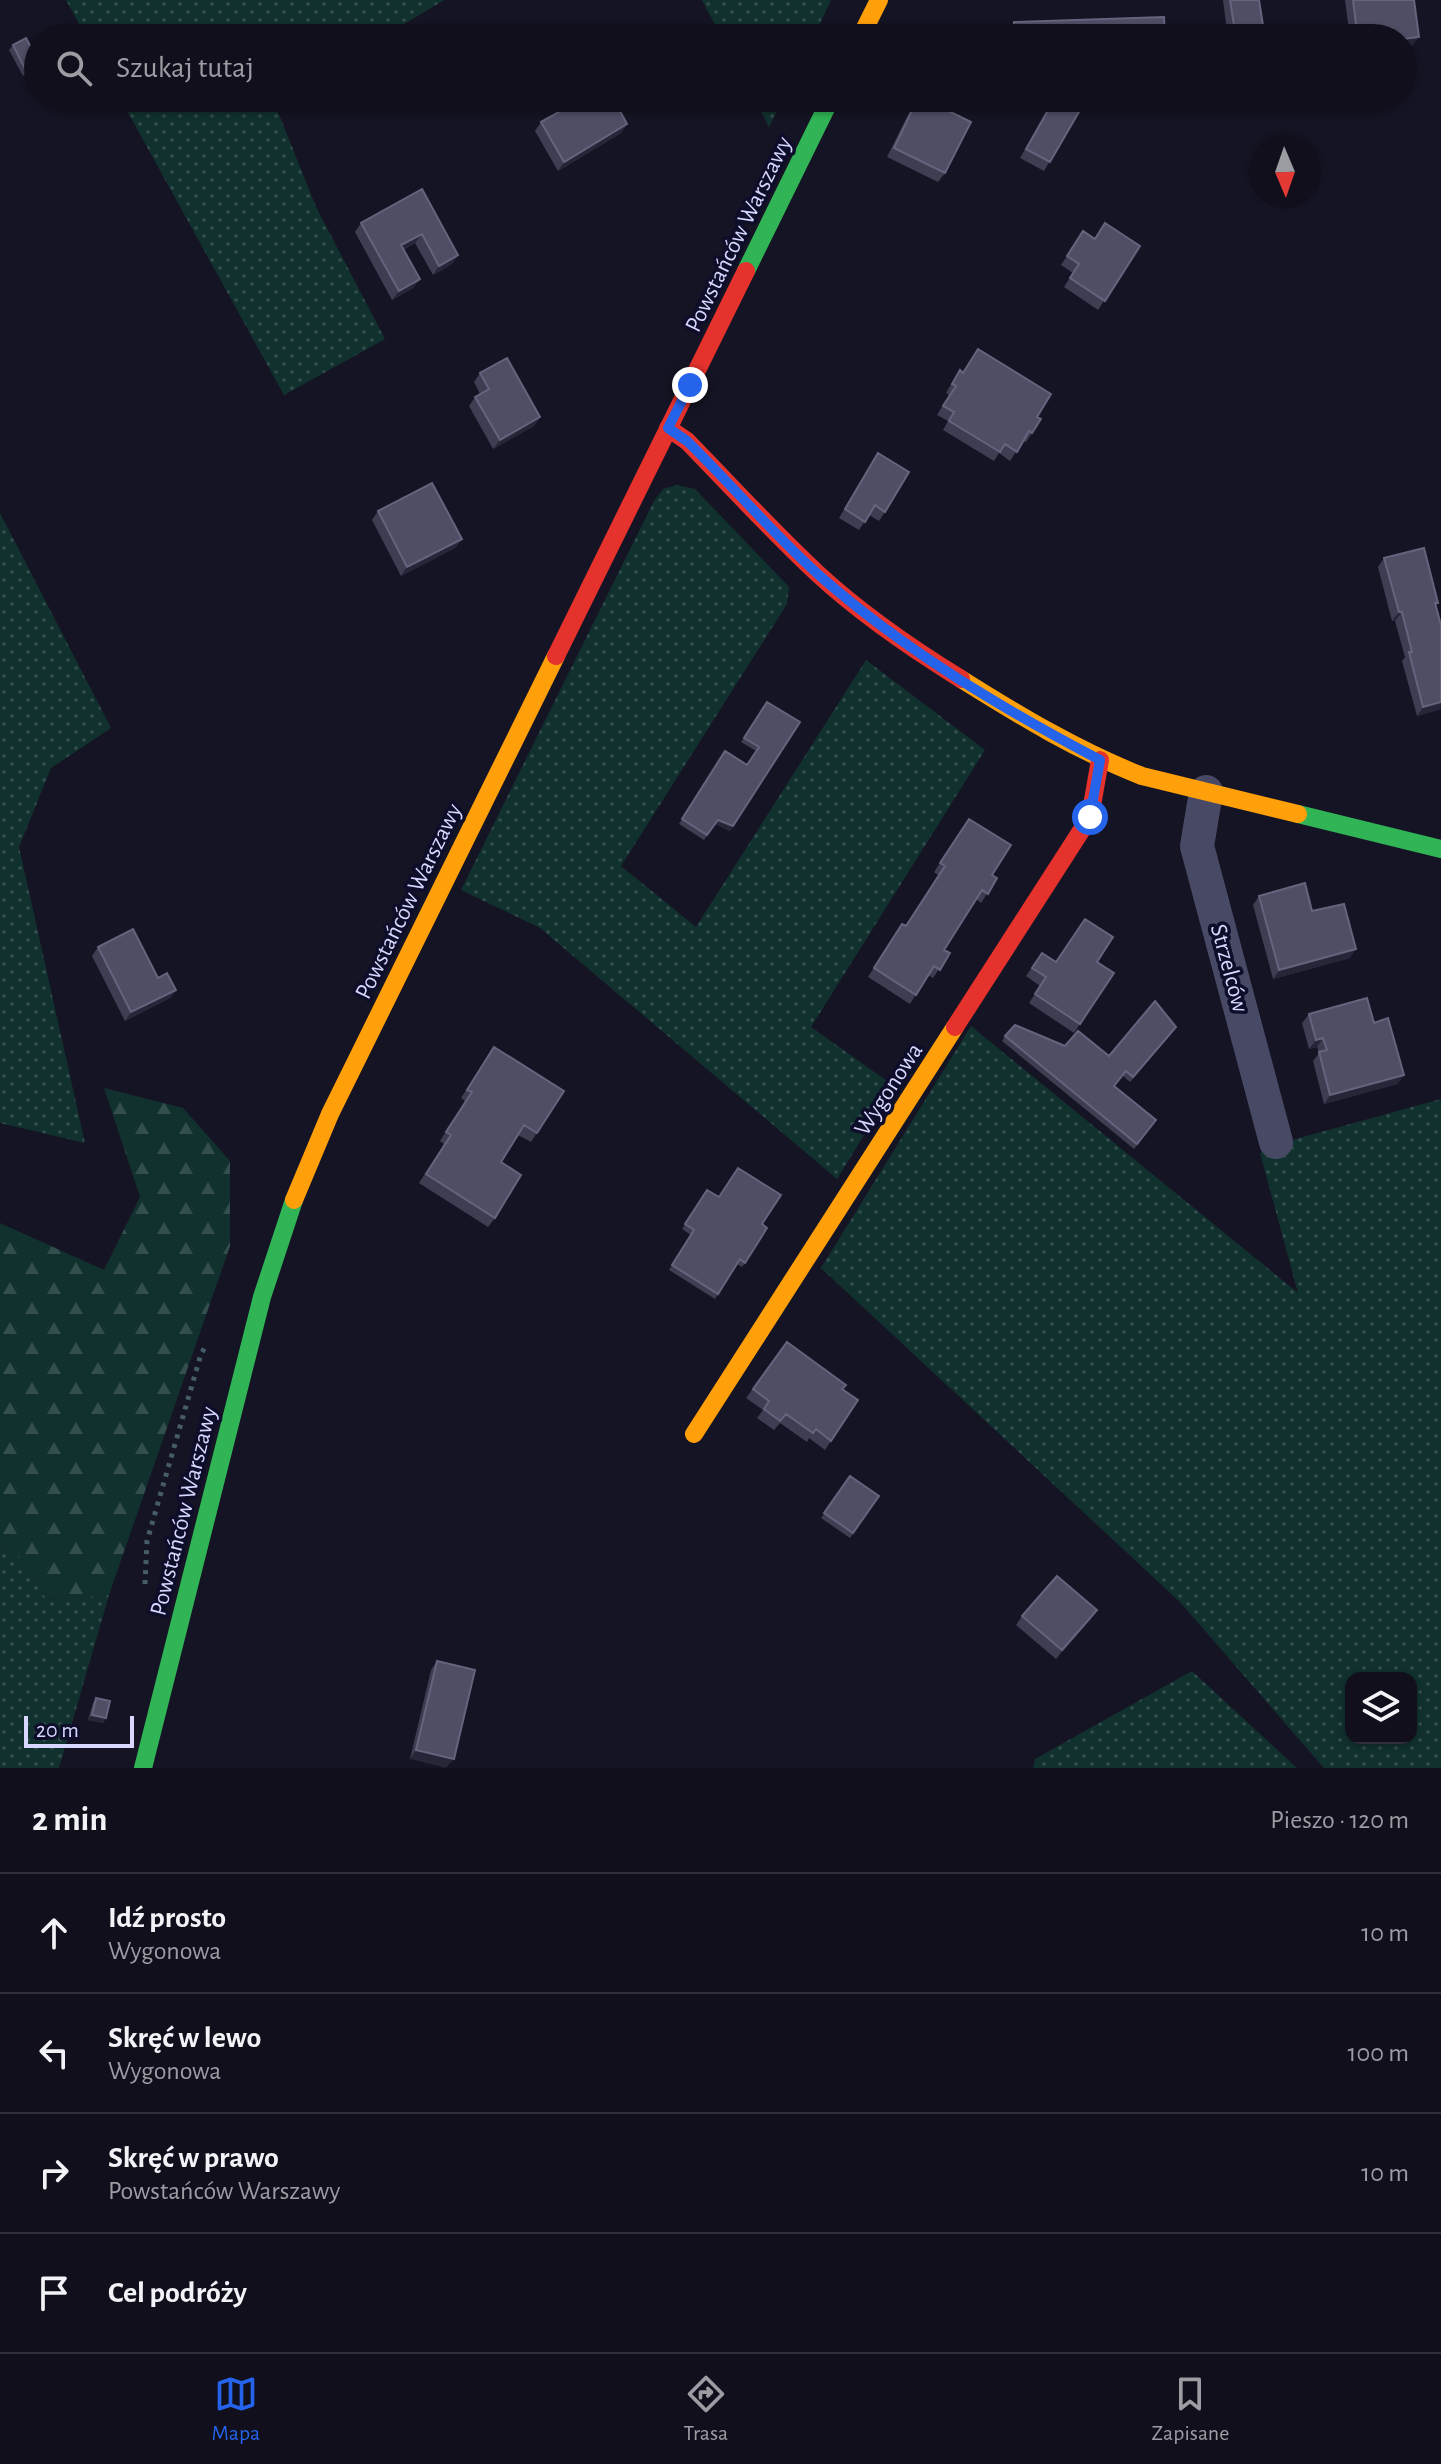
<!DOCTYPE html>
<html lang="pl">
<head>
<meta charset="utf-8">
<style>
	body { margin:0; font-family:"Alegreya Sans",sans-serif; background:#1e1d28; color:#f1f3f6 }
	.controls { position:absolute; right:24px; bottom:24px; display:grid; overflow:hidden; border-radius:16px; box-shadow:0 2px 6px #0004 }
	.controls button { width:72px; height:72px; display:grid; place-items:center; padding:0; border:0; border-bottom:2px solid #302f3a; background:#100f1b; color:#f1f3f6; font:40px sans-serif }
	.compass { position:absolute; left:1249px; top:136px; width:72px; height:72px; border-radius:50%; background:#100f1b; box-shadow:0 2px 6px #0004; rotate:178deg }
	.scale { position:absolute; left:24px; bottom:20px; width:110px; box-sizing:border-box; padding-left:8px; border:4px solid #d7d7ff; border-top:0; font-size:22px; line-height:28px; white-space:nowrap; color:#d7d7ff; -webkit-text-stroke:6px #0f0e2a; paint-order:stroke }
	.stop { position:absolute; width:24px; height:24px; margin:-18px; border:6px solid #2563eb; border-radius:50%; background:#fff }
	.stop.end { background:#2563eb; border-color:#fff; box-shadow:0 2px 8px #0008 }
	.list { margin:0; padding:0; list-style:none }
	h2 { display:flex; justify-content:space-between; align-items:center; height:104px; margin:0; padding:0 32px; font-size:34px }
	h2 small { font-size:26px; font-weight:400; color:#9c9ca3 }
	.list li { display:grid; grid-template-columns:52px 1fr auto; gap:24px; align-items:center; box-sizing:border-box; height:120px; padding:0 32px; border-top:2px solid #302f3a }
	.list b { display:block; font-size:30px; white-space:nowrap }
	.list p { margin:0; font-size:26px; white-space:nowrap; color:#9c9ca3 }
	.list em { font-size:26px; font-style:normal; color:#9c9ca3 }
	.icon { flex:none; width:44px; height:44px; fill:none; stroke:currentColor; stroke-width:2; stroke-linecap:round; stroke-linejoin:round }
	.map { position:relative; flex:none; width:1441px; height:1768px; overflow:hidden }
	.search { position:absolute; background:#100f1b; box-shadow:0 2px 6px #0004; left:24px; right:24px; top:24px; height:88px; display:flex; align-items:center; gap:20px; box-sizing:border-box; padding:0 28px; border-radius:44px; color:#9c9ca3; font-size:30px }
	.sheet { height:584px; background:#100f1b }
	nav { display:flex; justify-content:space-around; align-items:center; box-sizing:border-box; height:112px; border-top:2px solid #302f3a; background:#100f1b; font-size:22px; color:#9c9ca3 }
	nav a { display:grid; justify-items:center; gap:4px }
	nav .on { color:#2563eb }
	.map>svg:first-child { display:block }
	.grass { fill:url(#grass-dots); fill-rule:evenodd }
	.forest { fill:url(#forest-firs) }
	.lines { fill:none; stroke-linecap:round; stroke-linejoin:round }
	.path { stroke:#475c6a; stroke-width:5; stroke-dasharray:4 6; stroke-linecap:butt }
	.street { stroke:#484a65; stroke-width:34 }
	.fast { stroke:#30b455; stroke-width:18 }
	.slow { stroke:#ff9f0a; stroke-width:18 }
	.jam { stroke:#e5322d; stroke-width:18 }
	.wall { fill:#3e3e53 }
	.shaded-wall { fill:#272638 }
	.building { fill:#4f4e65; stroke:#64647e; stroke-width:2 }
	.route { stroke:#2563eb; stroke-width:10 }
	.labels { text-anchor:middle; stroke-width:7; stroke-linejoin:round; paint-order:stroke }
	.street-label { font-size:24px; fill:#d7d7ff; stroke:#0f0e2a }
</style>
</head>
<body>
<div class="map">
<svg width="1441" height="1768" viewBox="0 0 1441 1768">
	<defs>
		<pattern id="grass-dots" width="8" height="8" patternUnits="userSpaceOnUse" patternTransform="scale(2)"><rect width="8" height="8" fill="#11312e"/><path d="M2 2h.1M6 6h.1" fill="none" stroke="#334e4d" stroke-width="1.8" stroke-linecap="round"/></pattern>
		<pattern id="forest-firs" width="22" height="20" patternUnits="userSpaceOnUse" patternTransform="scale(2)"><rect width="22" height="20" fill="#11312e"/><path d="M5 1l3.5 6h-7zM16 11l3.5 6h-7z" fill="#334e4d"/></pattern>
	</defs>
	<rect width="100%" height="100%" fill="#151424"/>
	<path class="grass" d="M66 0H444L381 38H87Z
		M702 0H831L813 38H722Z
		M120 98H280L274 102 316 207 385 339 284 395Z
		M754 98H784L769 127Z
		M677 485 695 489 789 587 787 604 621 866 696 927 866 660 985 750 811 1027 894 1086 837 1179 540 928 461 890 654 501 663 489Z
		M0 513 111 728 51 768 19 847 85 1143 0 1123Z
		M971 1026 1298 1293 1260 1153 1292 1140 1441 1099V1768H1324L1181 1603 821 1268ZM1351 1678H1411V1738H1351Z
		M0 1548 19 1555 47 1600 109 1595 59 1768H0Z
		M1192 1671 1297 1768H1033L1035 1759Z"/>
	<path class="forest" d="M104 1088 183 1108 230 1161V1246L109 1595 47 1600 19 1556 0 1548V1223L104 1270 140 1197Z"/>
	<g class="lines">
		<path class="path" d="M145 1584 147 1541 201 1354 207 1344"/>
		<path class="street" d="M1206 792 1197 846 1276 1142"/>
		<path class="fast" d="M746 271 831 98
			M1298 814 1441 849
			M143 1768 262 1297 294 1200"/>
		<path class="slow" d="M860 38 879 0
			M961 679C1020 716 1078 751 1142 776L1298 814
			M294 1200 330 1114 556 656
			M694 1434 955 1027"/>
		<path class="jam" d="M668 428 687 441C730 485 772 531 817 573 861 614 911 648 961 679
			M556 656 746 271
			M955 1027 1090 817 1100 760"/>
	</g>
	<path class="wall" d="M1223 0H1259L1265 38H1228Z
		M1345 0H1414L1412 46 1403 47V38H1386V36L1350 38Z
		M1014 22 1165 38H1008V31Z
		M13 45 37 68 23 76 9 50Z
		M564 98H613L627 124 621 133 558 171 535 131 541 122 567 108 563 101Z
		M918 98 945 173 938 182 887 157 913 105Z
		M1054 98H1087L1044 171 1020 158Z
		M422 189 458 255 452 264 433 275 415 243 403 250 420 279 413 288 392 300 355 232 361 223Z
		M1083 231 1095 239 1140 246 1098 310 1064 287 1073 273 1061 265Z
		M978 349 1037 417 1032 433 1026 442 1023 441 1010 461 999 453 994 461 943 430 948 421 937 415 949 395 946 393 954 379 960 370 963 372Z
		M480 373 540 417 534 426 493 449 469 406 475 397 480 394 474 382Z
		M878 453 885 512 879 521 869 515 859 530 839 518Z
		M378 511 462 539 455 548 401 576 372 520Z
		M1384 558 1438 603 1436 606 1441 709 1417 716 1402 661 1405 657 1395 621H1392L1378 567Z
		M767 702 800 722 730 831 715 824 704 840 679 824 725 751 747 765 756 751 741 742Z
		M969 819 992 875 997 878 981 903 976 899 944 950 950 953 933 978 928 975 910 1004 868 977 896 933 906 926 938 875 934 872Z
		M1259 896 1350 958 1273 979 1253 905Z
		M98 947 176 990 170 998 125 1021 92 956Z
		M1042 953 1055 962H1097L1114 973 1074 1033 1029 1003 1040 986 1026 976Z
		M1309 1014 1374 1023 1404 1075 1397 1084 1324 1104 1313 1061 1319 1053 1317 1047 1309 1049 1302 1023Z
		M1173 1032 1130 1082 1122 1075 1114 1086 1156 1120 1134 1149 1002 1041 1005 1036 1065 1046 1109 1056Z
		M488 1056 564 1091 531 1142 518 1135 501 1162 495 1218 488 1227 419 1183 444 1144 440 1141 465 1101 461 1098Z
		M704 1194 762 1224 745 1263 742 1267 737 1264 715 1299 669 1270 691 1235 682 1229Z
		M787 1342 842 1389 858 1400 825 1450 809 1438 807 1442 780 1423 774 1430 757 1418 763 1410 746 1398Z
		M850 1476 879 1496 850 1538 821 1518Z
		M1022 1616 1091 1619 1056 1659 1016 1625Z
		M437 1661 454 1759H410L431 1670Z
		M96 1698 106 1718 103 1723 88 1720 93 1703Z"/>
	<path class="shaded-wall" d="M1392 28 1386 36 1352 38 1357 32Z
		M1419 37 1412 46 1403 47V39Z
		M38 65 37 68 23 76 26 71Z
		M627 124 621 133 558 171 564 162Z
		M422 234 415 243 395 254 401 245Z
		M458 255 452 264 433 275 439 266Z
		M420 279 413 288 392 300 399 291Z
		M540 417 534 426 493 449 500 440Z
		M462 539 455 548 401 576 407 567Z
		M1399 612H1402L1395 621H1392Z
		M1441 702V709L1417 716 1423 707Z
		M718 820 733 826 730 831 714 824Z
		M1356 949 1350 958 1273 979 1279 970Z
		M176 990 170 998 125 1021 131 1012Z
		M1323 1038 1317 1047 1309 1049 1316 1040Z
		M1404 1075 1397 1084 1324 1104 1330 1095Z
		M1097 1610 1091 1619 1056 1659 1062 1650Z
		M92 1715 106 1718 103 1723 88 1720Z
		M416 1750 454 1759 446 1768 410 1759Z"/>
	<path class="building" d="M1230 0H1259L1265 38H1236Z
		M1353 0H1414L1419 37 1403 39 1393 38 1392 28 1357 32Z
		M1164 17 1165 38H1015L1014 22Z
		M26 38 38 60V65L26 71 13 45Z
		M572 98H613L627 124 564 162 541 122 575 103Z
		M918 98H922L971 122 945 173 894 148Z
		M1055 98H1087L1050 162 1026 149Z
		M422 189 458 255 439 266 422 234 401 245 420 279 399 291 361 223Z
		M1105 223 1140 246 1105 301 1070 278 1079 264 1067 256 1083 231 1095 239Z
		M978 349 1051 394 1037 417 1041 419 1032 433 1029 431 1017 452 1005 444 1000 452 949 421 954 412 943 406 956 386 952 384 960 370 963 373Z
		M507 358 540 417 500 440 475 397 489 389 480 373Z
		M878 453 909 472 885 512 875 505 865 522 845 509Z
		M432 483 462 539 407 567 378 511Z
		M1424 548 1438 603H1435L1441 625V702L1423 707 1409 652H1412L1402 612H1399L1384 558Z
		M767 702 800 722 733 826 718 820 707 835 682 819 725 751 747 765 759 747 744 738Z
		M969 819 1011 845 992 875 997 878 988 894 982 890 944 950 950 953 940 970 934 966 916 995 874 968 902 924 906 926 945 866 940 863Z
		M1305 883 1312 911 1344 904 1356 949 1279 970 1259 896Z
		M1085 919 1113 937 1097 962 1114 973 1080 1024 1035 994 1046 977 1032 968 1042 953 1056 962Z
		M133 929 158 978 167 973 176 990 131 1012 98 947Z
		M1367 998 1374 1023 1388 1018 1404 1075 1330 1095 1319 1052 1327 1050 1323 1038 1316 1040 1309 1014Z
		M1155 1001 1176 1027 1133 1077 1126 1071 1114 1086 1156 1120 1137 1144 1005 1036 1015 1025 1065 1046 1078 1031 1109 1056Z
		M494 1047 564 1091 537 1133 524 1125 501 1162 521 1175 495 1218 426 1174 451 1135 446 1132 472 1092 467 1090Z
		M738 1168 781 1195 762 1224 767 1228 745 1263 740 1259 718 1294 672 1265 694 1230 685 1224 707 1190 719 1197Z
		M787 1342 846 1385 842 1389 858 1400 831 1441 816 1429 813 1433 786 1414 780 1421 764 1409 769 1401 753 1389Z
		M850 1476 879 1496 853 1533 824 1513Z
		M1057 1576 1097 1610 1062 1650 1022 1616Z
		M437 1661 475 1670 454 1759 416 1750Z
		M96 1698 110 1701 106 1718 92 1715Z"/>
	<g class="lines">
		<path class="route" d="M690 385 668 428 687 441C732 485 773 534 820 576 904 650 1001 708 1100 760L1090 817"/>
	</g>
	<g class="labels">
		<g class="street-label">
			<text transform="translate(738 234) rotate(-64)" y="8">Powstańców Warszawy</text>
			<text transform="translate(408 901) rotate(-64)" y="8">Powstańców Warszawy</text>
			<text transform="translate(1230 968) rotate(75)" y="8">Strzelców</text>
			<text transform="translate(888 1089) rotate(-57)" y="8">Wygonowa</text>
			<text transform="translate(183 1511) rotate(-76)" y="8">Powstańców Warszawy</text>
		</g>
	</g>
</svg>
<div class="controls">
<button><svg class="icon" aria-label="layers" viewBox="0 0 24 24"><path d="M12 4l9 5-9 5-9-5zM3 14l9 5 9-5"/></svg></button>
</div>
<svg class="compass" viewBox="-18 -18 36 36"><path d="M0-13l5 13h-10z" fill="#e53935"/><path d="M0 13l5-13h-10z" fill="#9c9ca3"/></svg>
<div class="scale">20 m</div>
<div class="stop" style="left:1090px;top:817px"></div>
<div class="stop end" style="left:690px;top:385px"></div>
<div class="search"><svg class="icon" aria-label="search" viewBox="0 0 24 24"><circle cx="10" cy="10" r="6"/><path d="M15 15l6 6"/></svg>Szukaj tutaj</div>
</div>
<section class="sheet">
<h2>2 min<small>Pieszo · 120 m</small></h2>
<ul class="list">
<li><svg class="icon" aria-label="ahead" viewBox="0 0 24 24"><path d="M12 20V5M6 11l6-6 6 6"/></svg><div><b>Idź prosto</b><p>Wygonowa</p></div><em>10 m</em></li>
<li><svg class="icon" aria-label="left" viewBox="0 0 24 24"><path d="M17 20v-9H6M10 6l-5 5 5 5"/></svg><div><b>Skręć w lewo</b><p>Wygonowa</p></div><em>100 m</em></li>
<li><svg class="icon" aria-label="right" viewBox="0 0 24 24"><path d="M7 20v-9h11M14 6l5 5-5 5"/></svg><div><b>Skręć w prawo</b><p>Powstańców Warszawy</p></div><em>10 m</em></li>
<li><svg class="icon" aria-label="arrive" viewBox="0 0 24 24"><path d="M6 21V4h12l-3 4 3 4H6"/></svg><div><b>Cel podróży</b></div></li>
</ul>
</section>
<nav>
<a class="on"><svg class="icon" aria-label="map" viewBox="0 0 24 24"><path d="M3 6l6-2 6 2 6-2v14l-6 2-6-2-6 2zM9 4v14M15 6v14"/></svg>Mapa</a>
<a><svg class="icon" aria-label="directions" viewBox="0 0 24 24"><path d="M12 3l9 9-9 9-9-9zM9 14v-3h6M13 9l2 2-2 2"/></svg>Trasa</a>
<a><svg class="icon" aria-label="saved" viewBox="0 0 24 24"><path d="M7 4h10v16l-5-4-5 4z"/></svg>Zapisane</a>
</nav>
</body>
</html>
